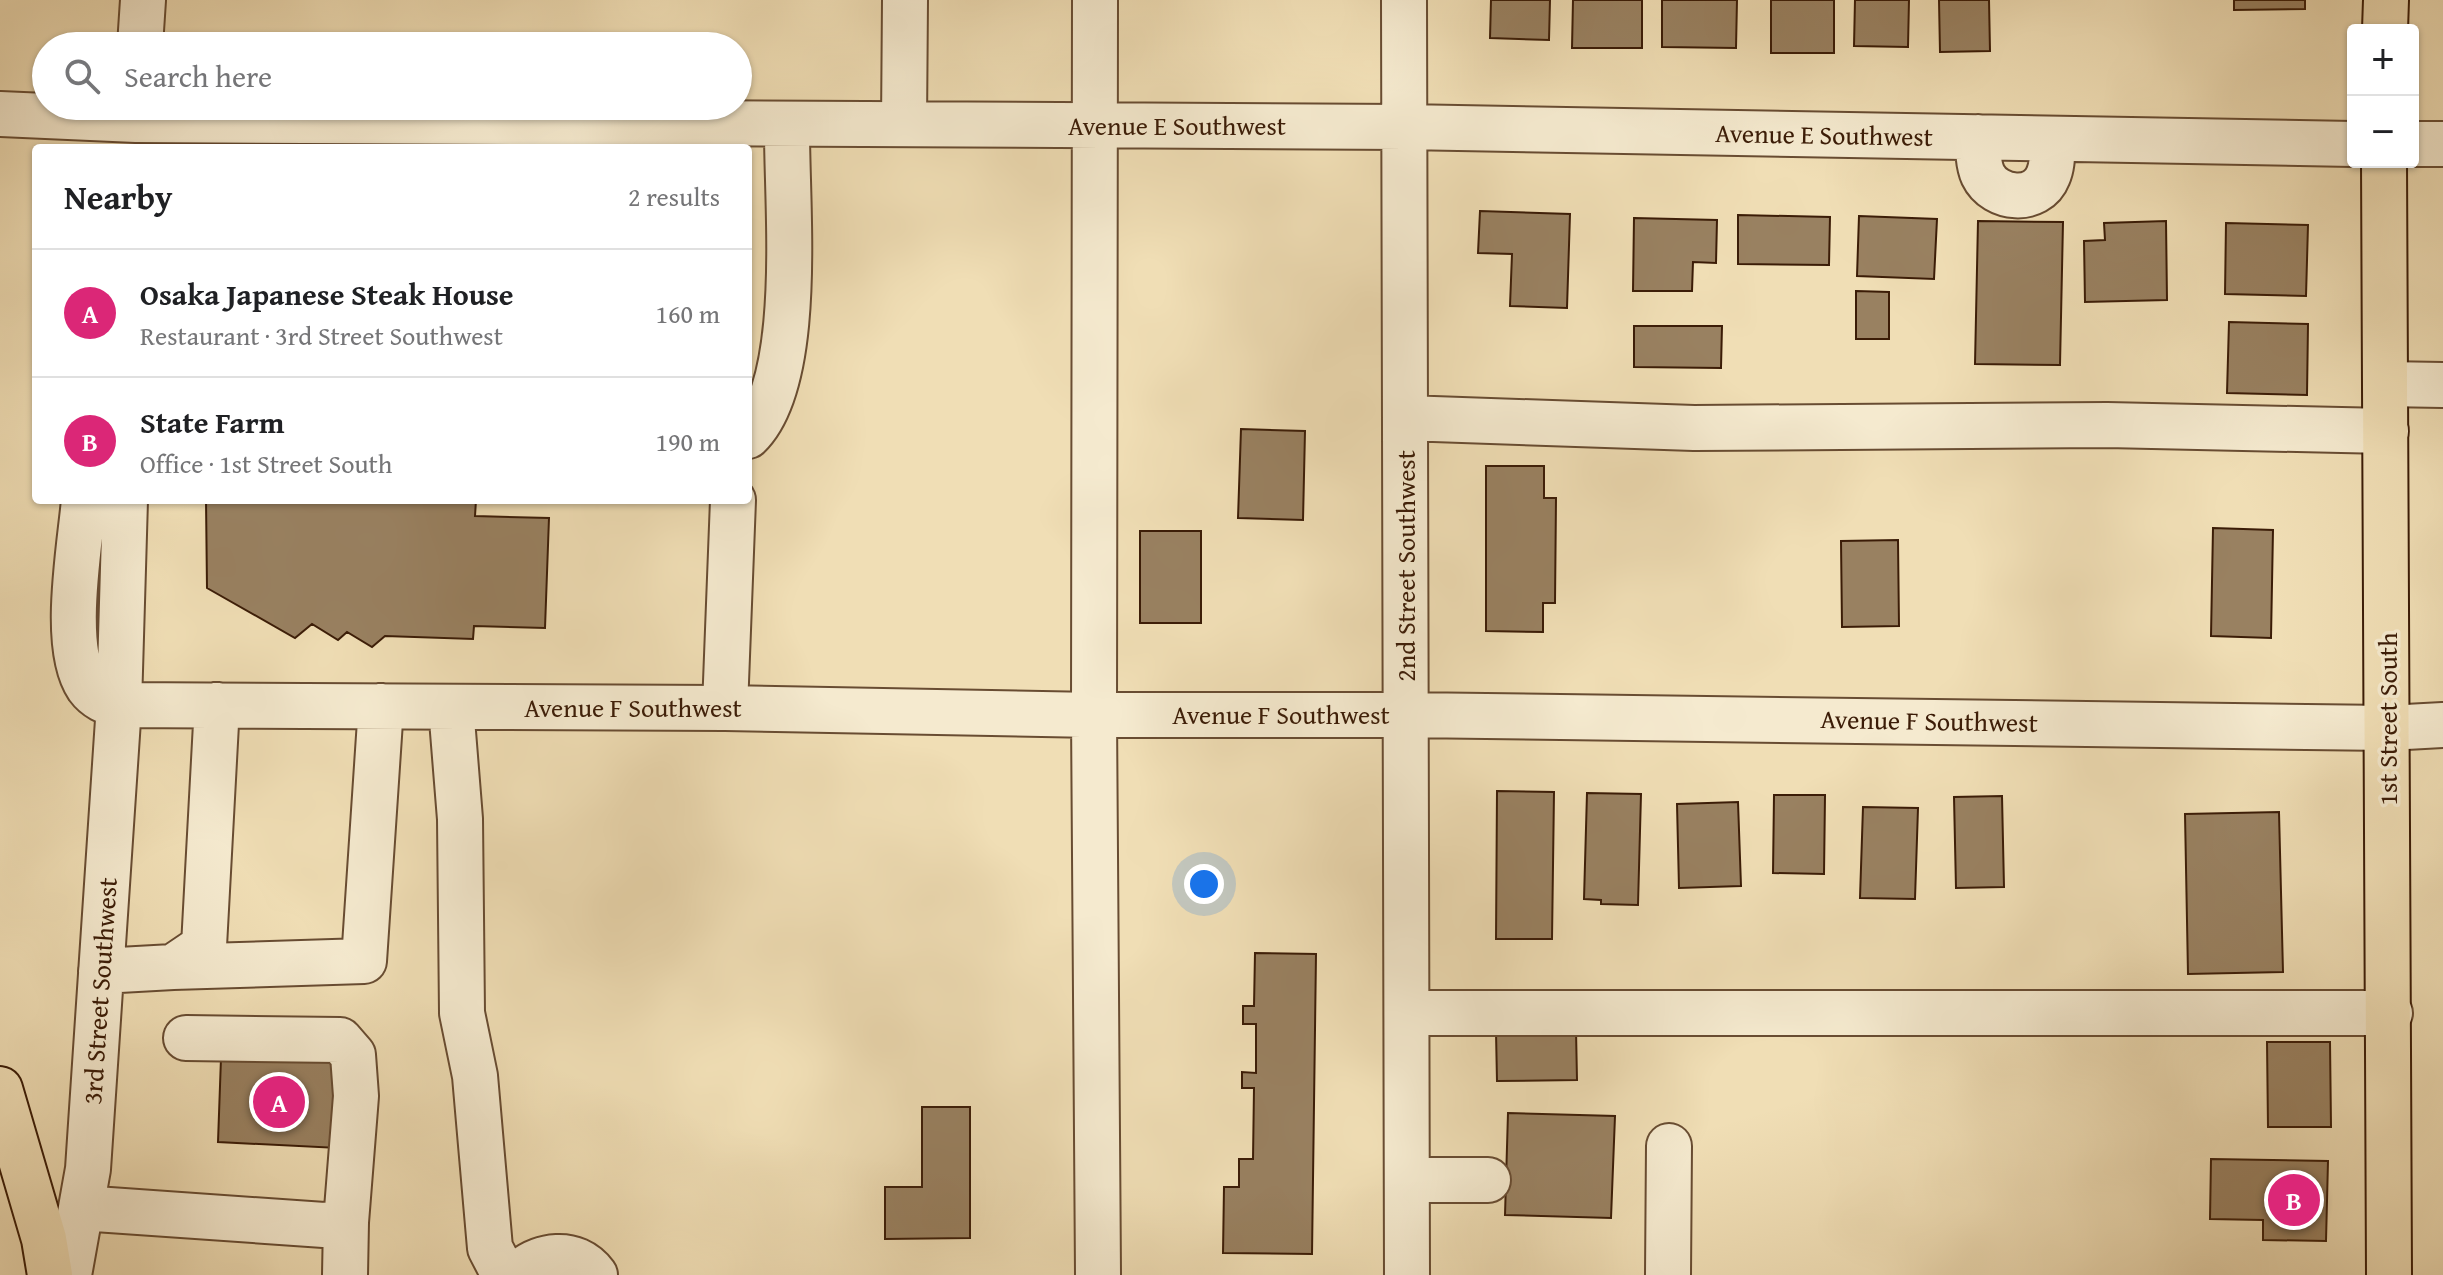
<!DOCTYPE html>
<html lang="en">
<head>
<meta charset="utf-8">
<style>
	body { margin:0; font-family:"Gentium Book Plus",serif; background:#f2f2f2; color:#202124 }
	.controls { position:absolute; right:24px; top:24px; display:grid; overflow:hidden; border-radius:8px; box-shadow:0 2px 6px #0004 }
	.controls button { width:72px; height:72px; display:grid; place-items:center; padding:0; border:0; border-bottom:2px solid #e0e0e0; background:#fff; color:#202124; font:40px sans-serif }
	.you { position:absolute; left:1204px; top:884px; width:28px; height:28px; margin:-20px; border:6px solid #fff; border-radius:50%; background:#1a73e8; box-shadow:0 0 0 12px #1a73e833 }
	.badge { display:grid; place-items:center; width:52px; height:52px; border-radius:50%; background:#db2777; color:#fff; font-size:26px; font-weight:700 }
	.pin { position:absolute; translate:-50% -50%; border:4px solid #fff; box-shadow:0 2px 8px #0006 }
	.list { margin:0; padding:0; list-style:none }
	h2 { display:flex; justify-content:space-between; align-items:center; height:104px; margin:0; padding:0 32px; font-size:34px }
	h2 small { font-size:26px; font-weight:400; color:#757577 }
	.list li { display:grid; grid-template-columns:52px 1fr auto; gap:24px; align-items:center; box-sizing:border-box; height:128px; padding:0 32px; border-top:2px solid #e0e0e0 }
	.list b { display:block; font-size:30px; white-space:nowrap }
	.list p { margin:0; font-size:26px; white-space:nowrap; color:#757577 }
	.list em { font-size:26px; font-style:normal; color:#757577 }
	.icon { flex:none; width:44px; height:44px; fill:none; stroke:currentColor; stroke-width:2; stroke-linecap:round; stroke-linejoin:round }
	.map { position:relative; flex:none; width:2443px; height:1275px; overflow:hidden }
	.search { position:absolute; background:#fff; box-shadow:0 2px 6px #0004; left:32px; top:32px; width:720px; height:88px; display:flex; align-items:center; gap:20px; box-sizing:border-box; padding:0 28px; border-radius:44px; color:#757577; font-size:30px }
	.panel { position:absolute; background:#fff; box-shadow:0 2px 6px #0004; left:32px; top:144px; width:720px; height:360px; border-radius:8px }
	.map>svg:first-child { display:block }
	.building { fill:#998161; stroke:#3b1c07; stroke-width:2 }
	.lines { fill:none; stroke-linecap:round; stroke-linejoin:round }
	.minor-casing { stroke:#684c32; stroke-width:48 }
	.major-casing { stroke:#3b1c07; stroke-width:48 }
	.highway-casing { stroke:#3b1c07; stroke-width:48 }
	.minor { stroke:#f5eacf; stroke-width:44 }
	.major { stroke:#f0deb5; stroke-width:44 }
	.highway { stroke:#f0deb5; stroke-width:44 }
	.labels { text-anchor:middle; stroke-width:7; stroke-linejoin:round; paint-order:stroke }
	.street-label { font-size:26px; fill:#3b1c07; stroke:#f5eacf }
</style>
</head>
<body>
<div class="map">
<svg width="2443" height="1275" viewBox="0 0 2443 1275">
	<rect width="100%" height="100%" fill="#f0deb5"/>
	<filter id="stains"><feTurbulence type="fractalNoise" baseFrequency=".0025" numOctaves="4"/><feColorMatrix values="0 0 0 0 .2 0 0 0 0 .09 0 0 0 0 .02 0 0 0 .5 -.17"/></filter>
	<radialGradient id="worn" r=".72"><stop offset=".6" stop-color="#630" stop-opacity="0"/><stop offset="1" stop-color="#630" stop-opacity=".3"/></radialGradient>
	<path class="building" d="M1491 0H1550L1549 40 1490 38Z
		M1573 0H1642V48H1572Z
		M1662 0H1737L1736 48 1662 47Z
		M1771 0H1834V53H1771Z
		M1855 0H1909L1908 47 1854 46Z
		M1939 0H1989L1990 51 1940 52Z
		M2234 0H2305V9L2234 10Z
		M1480 211 1570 214 1567 308 1510 306 1512 254 1478 253Z
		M1738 215 1830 217 1829 265 1738 264Z
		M1859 216 1937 219 1934 279 1857 276Z
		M1634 218 1717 220 1716 263 1693 262 1692 291H1633Z
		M1978 221 2063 222 2060 365 1975 364Z
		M2166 221 2167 300 2085 302 2084 241 2105 240 2104 223Z
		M2226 223 2308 225 2306 296 2225 294Z
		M1856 291 1889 292V339H1856Z
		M2229 322 2308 324 2307 395 2227 393Z
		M1634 326H1722L1721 368 1634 367Z
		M1241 429 1305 431 1303 520 1238 518Z
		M1486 466H1544V498H1556L1555 603H1543V632L1486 631Z
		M206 500H476L475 516 549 518 545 628 474 626 473 639 385 636 372 647 347 632 338 640 312 624 295 638 207 588Z
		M2213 528 2273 530 2271 638 2211 636Z
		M1140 531H1201V623H1140Z
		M1898 540 1899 626 1842 627 1841 541Z
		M1497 791 1554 792 1552 939H1496Z
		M1587 793 1641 794 1638 905 1601 904V900L1584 899Z
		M1774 795H1825L1824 874 1773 873Z
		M2002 796 2004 887 1956 888 1954 797Z
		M1738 802 1741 886 1679 888 1677 804Z
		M1863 807 1918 808 1915 899 1860 898Z
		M2279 812 2283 972 2188 974 2185 814Z
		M1255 953 1316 954 1312 1254 1223 1253 1224 1187H1239V1159H1253L1254 1088H1242V1072L1256 1073V1024H1243V1006H1254Z
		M1576 1030 1577 1080 1497 1081 1496 1032Z
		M2267 1042H2330L2331 1127H2268Z
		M221 1058 338 1062V1148L218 1142Z
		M922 1107H970V1238L885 1239V1187H922Z
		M1508 1113 1615 1116 1611 1218 1505 1215Z
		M2211 1159 2328 1161 2326 1241 2263 1240V1220L2210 1219Z"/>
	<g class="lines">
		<defs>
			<path id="minor" d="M1095 0 1094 715 1098 1275
				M1404 0 1407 1275
				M140 46 143 0
				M0 114 136 120 1404 127 2353 144
				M904 124 905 0
				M1978 137C1978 149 1978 164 1983 175 1995 200 2037 204 2048 176 2053 165 2052 151 2053 139
				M2413 144H2443
				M2385 384 2443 385
				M1405 418 1694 428 2107 425 2386 431
				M748 436C805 381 786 202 787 124
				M84 500C80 546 61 648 88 687 96 698 106 702 119 705L725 708 1094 715H1407L2388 728 2443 725
				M451 707 460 819 462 1013 475 1076 490 1248 504 1275
				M725 708 733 500
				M173 967 364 961 381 706
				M101 971 173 967 204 946 217 705
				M1407 1013H2390
				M186 1038 340 1040 353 1055 356 1096 346 1222
				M1407 1180H1488
				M81 1208 324 1225 346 1222 345 1275
				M69 1275 88 1169 119 705 125 500
				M517 1275C539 1254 575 1248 595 1275
				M1668 1275 1669 1146"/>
			<path id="major" d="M2385 30 2386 0
				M2384 162 2389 1275"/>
			<path id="highway" d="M0 1089 44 1239 50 1275"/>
		</defs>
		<use href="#minor" class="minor-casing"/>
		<use href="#major" class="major-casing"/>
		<use href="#highway" class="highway-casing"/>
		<use href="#minor" class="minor"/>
		<use href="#major" class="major"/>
		<use href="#highway" class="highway"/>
	</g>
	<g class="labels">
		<g class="street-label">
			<text x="1177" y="135">Avenue E Southwest</text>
			<text transform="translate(1824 135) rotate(1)" y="9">Avenue E Southwest</text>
			<text transform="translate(1406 566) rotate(-90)" y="9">2nd Street Southwest</text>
			<text x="633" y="717">Avenue F Southwest</text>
			<text x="1281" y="724">Avenue F Southwest</text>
			<text transform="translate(2388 719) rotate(-90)" y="9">1st Street South</text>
			<text transform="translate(1929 721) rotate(1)" y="9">Avenue F Southwest</text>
			<text transform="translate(100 991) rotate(-86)" y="9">3rd Street Southwest</text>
		</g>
	</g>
	<rect width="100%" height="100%" filter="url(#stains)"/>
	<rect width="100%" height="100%" fill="url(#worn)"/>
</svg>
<div class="controls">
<button>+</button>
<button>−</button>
</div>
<div class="you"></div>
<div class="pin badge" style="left:279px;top:1102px">A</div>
<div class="pin badge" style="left:2294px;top:1200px">B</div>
<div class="search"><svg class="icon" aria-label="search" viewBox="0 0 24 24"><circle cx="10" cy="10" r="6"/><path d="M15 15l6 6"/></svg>Search here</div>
<section class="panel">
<h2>Nearby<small>2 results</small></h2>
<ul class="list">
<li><span class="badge">A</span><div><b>Osaka Japanese Steak House</b><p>Restaurant · 3rd Street Southwest</p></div><em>160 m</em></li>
<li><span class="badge">B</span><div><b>State Farm</b><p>Office · 1st Street South</p></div><em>190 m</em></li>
</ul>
</section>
</div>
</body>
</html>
